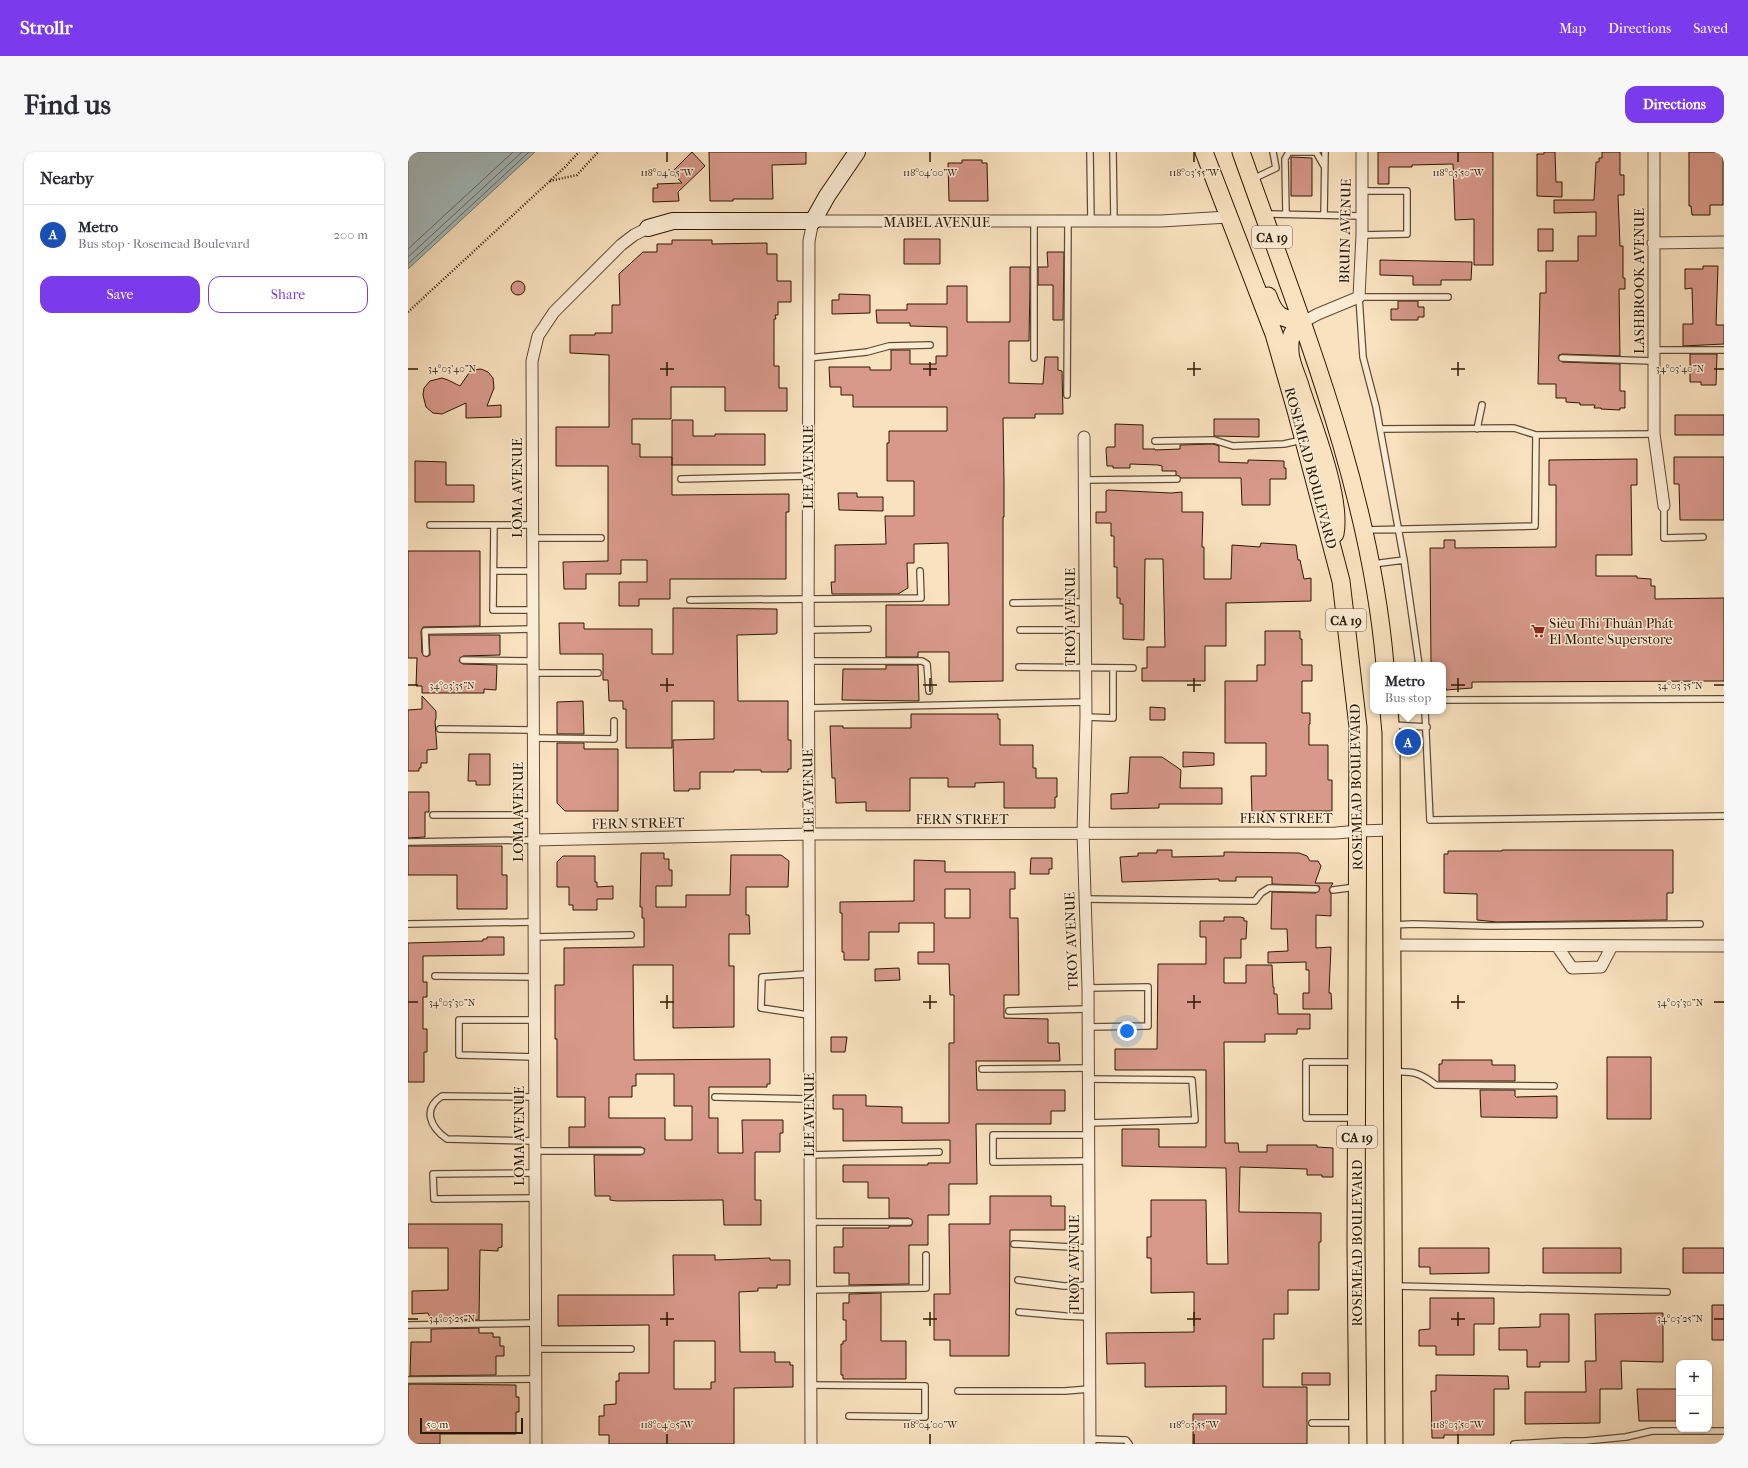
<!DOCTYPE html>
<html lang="en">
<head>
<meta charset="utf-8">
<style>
	body { margin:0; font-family:"IM FELL French Canon",serif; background:#f7f7f7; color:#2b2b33 }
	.controls { position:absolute; right:12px; bottom:12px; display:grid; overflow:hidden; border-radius:8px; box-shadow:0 1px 3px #0004 }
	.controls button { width:36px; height:36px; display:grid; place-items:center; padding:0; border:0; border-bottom:1px solid #e1e1e2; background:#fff; color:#2b2b33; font:20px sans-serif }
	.scale { position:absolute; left:12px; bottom:10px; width:103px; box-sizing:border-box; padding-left:4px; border:2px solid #2e1900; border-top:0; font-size:11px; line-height:14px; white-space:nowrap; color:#2e1900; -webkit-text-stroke:3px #fbecd6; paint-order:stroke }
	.you { position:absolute; left:719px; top:879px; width:14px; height:14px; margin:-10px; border:3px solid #fff; border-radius:50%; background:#1a73e8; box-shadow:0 0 0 6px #1a73e833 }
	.badge { display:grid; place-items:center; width:26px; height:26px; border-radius:50%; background:#7c3aed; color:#fff; font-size:13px; font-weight:700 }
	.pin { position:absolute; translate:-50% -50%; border:2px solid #fff; box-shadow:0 1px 4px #0006 }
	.popup { position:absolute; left:962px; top:510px; width:76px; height:52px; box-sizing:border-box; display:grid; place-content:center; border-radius:8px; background:#fff; filter:drop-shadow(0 1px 3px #0005); font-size:13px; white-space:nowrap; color:#7c7c81 }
	.popup b { font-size:15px; color:#2b2b33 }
	.popup::after { content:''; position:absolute; left:50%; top:100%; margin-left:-8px; border:8px solid transparent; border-top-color:#fff }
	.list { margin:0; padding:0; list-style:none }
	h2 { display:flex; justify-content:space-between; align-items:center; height:52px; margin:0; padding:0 16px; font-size:17px }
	h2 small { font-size:13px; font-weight:400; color:#7c7c81 }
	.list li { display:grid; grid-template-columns:26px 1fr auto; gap:12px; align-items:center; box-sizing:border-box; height:60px; padding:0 16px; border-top:1px solid #e1e1e2 }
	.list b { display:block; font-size:15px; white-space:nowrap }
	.list p { margin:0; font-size:13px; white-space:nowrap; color:#7c7c81 }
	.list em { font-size:13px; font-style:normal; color:#7c7c81 }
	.actions { display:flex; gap:8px; padding:12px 16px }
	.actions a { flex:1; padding:9px 0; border:1px solid #7c3aed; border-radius:12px; text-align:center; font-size:14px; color:#7c3aed }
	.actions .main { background:#7c3aed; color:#fff }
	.map { position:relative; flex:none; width:1316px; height:1292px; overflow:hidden; border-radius:12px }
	header { display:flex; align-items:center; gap:24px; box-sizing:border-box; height:56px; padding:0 20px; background:#7c3aed; color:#fff }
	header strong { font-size:19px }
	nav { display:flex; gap:22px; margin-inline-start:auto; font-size:14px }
	.intro { display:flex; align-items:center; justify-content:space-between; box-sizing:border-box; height:96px; padding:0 24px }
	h1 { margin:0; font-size:28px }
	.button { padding:10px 18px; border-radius:12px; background:#7c3aed; color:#fff; font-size:14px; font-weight:700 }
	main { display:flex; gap:24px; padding:0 24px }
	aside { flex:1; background:#fff; border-radius:12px; box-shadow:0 1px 3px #0004 }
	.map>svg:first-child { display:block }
	.water { fill:#a3bbbe; stroke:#747a72 }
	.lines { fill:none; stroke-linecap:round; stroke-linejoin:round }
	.shore { stroke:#686a5f; stroke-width:1 }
	.building { fill:#d8998b; stroke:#2e1900; fill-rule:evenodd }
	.lane-casing { stroke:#614b30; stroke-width:8 }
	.street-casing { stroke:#614b30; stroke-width:13 }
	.secondary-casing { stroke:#2e1900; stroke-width:18 }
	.primary-casing { stroke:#2e1900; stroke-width:19 }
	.path { stroke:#2e1900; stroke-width:2.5; stroke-dasharray:1 2; stroke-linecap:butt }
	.lane { stroke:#fbecd6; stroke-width:5.5 }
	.street { stroke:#fbecd6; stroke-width:11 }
	.secondary { stroke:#fbecd6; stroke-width:16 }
	.primary { stroke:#f9e2c0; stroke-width:17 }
	.ticks { fill:none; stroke:#2e1900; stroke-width:1.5 }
	.labels { text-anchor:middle; stroke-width:3; stroke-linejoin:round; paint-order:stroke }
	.shield { fill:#fbecd6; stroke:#6c5840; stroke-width:1 }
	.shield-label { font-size:13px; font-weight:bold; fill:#2e1900 }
	.street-label { font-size:14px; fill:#2e1900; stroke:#fbecd6 }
	.poi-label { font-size:14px; fill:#2e1900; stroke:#fbecd6; text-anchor:start }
	.ticks-label { font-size:10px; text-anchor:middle; fill:#2e1900; stroke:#fbecd6; stroke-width:3; stroke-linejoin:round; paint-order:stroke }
</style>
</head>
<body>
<header>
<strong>Strollr</strong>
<nav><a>Map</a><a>Directions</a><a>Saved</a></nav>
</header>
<div class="intro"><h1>Find us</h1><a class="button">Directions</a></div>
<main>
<aside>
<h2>Nearby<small></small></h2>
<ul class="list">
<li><span class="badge" style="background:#1a4fb4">A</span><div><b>Metro</b><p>Bus stop · Rosemead Boulevard</p></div><em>200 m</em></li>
</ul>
<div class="actions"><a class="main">Save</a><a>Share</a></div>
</aside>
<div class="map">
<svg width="1316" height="1292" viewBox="0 0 1316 1292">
	<rect width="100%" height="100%" fill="#f9e2c0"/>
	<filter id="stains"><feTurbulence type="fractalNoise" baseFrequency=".005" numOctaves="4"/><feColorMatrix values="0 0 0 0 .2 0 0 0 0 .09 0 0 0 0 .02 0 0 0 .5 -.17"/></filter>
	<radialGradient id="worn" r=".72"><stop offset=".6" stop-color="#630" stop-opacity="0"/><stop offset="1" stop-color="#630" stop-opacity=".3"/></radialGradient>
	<path class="water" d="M0 0H127L0 117Z"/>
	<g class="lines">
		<path class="shore" d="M0 97 105 0
			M0 105 114 0
			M0 112 121 0"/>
	</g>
	<path class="building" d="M284 0 297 14 270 40 271 49 245 50V36H250L249 32 274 31 264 20Z
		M301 0H398V12L364 13 365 47H325V49H302Z
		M970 0H1085V113H1066V67L1047 68 1045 12 1004 13V15H981V32H970Z
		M1136 0H1147L1148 30H1154V45L1129 44V2H1136Z
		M1194 0H1212V23H1216V43H1210L1212 94H1215V126H1217V137H1211L1212 204 1154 202 1151 203 1150 206 1154 210 1212 212V239H1217V256H1212V258L1193 257V256H1186L1187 253H1172V251L1158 250V246H1148V232H1130L1132 141H1138V109H1170V84H1188V60L1146 61V48H1186L1188 10H1191V6H1194Z
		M1281 0H1314L1315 1V53H1302V63H1284L1283 54H1281Z
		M883 5 904 6V44H883Z
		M554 8H574V11H579L580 49H541L540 11H554Z
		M1130 77H1145V99H1130Z
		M496 87H532V112H496Z
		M264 88H304V92L359 91V102H369V129H383V150H370V163H367L368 167H366V214H371V236H379V259H317V235H263V267H224V292H232V305H264V343L381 342V360H378V427H262V447H231V454H211V430H239V408H213V422H178V437H156L155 410 200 409V314H148V275H201V203L162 201V183H187V181H204V153H212L211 122 235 100H249V92H264Z
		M639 100H656L655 168H645V133H630V115H640Z
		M972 108 1064 110 1063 128H1033V133H1005V124L972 123Z
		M1295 114H1310L1308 173H1316V192L1275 194V172H1285L1284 136 1277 137V117H1295Z
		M602 115H622V133L621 189H601V231L635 232 637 205H650V218L654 219 655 262H627V266H595L596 329V365H595V529L541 530V500H510V505H478V453H541L540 391 506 392V411H499L500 436 490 442H424L423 430H427V393L478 392 477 364H506V329H479V291H481V279H539V255H445V243H433V235H422L421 215H462V218H483V198H502V212H528V204H539V175L502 174V171H469L468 158H499V152H539V134H559V170H602Z
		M103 136a7 7 0 1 1 14 0a7 7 0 1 1-14 0Z
		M431 142 462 143V161L424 162V148H431Z
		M990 149H1010V155H1016V165H1010V168H983V157H990Z
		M1282 202H1309L1308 233H1293V230H1282Z
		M73 217 80 220 85 226 86 236 79 254 93 253V265L58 266V251L34 262 25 261 18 255 15 243 16 236 22 229 34 226 40 228 52 234 61 221 65 218Z
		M1267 263H1316V283H1267Z
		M806 267H851V285L806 284Z
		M264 268H285V284H307V282H357V313H264Z
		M707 272 735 273V297H747V298L772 297V293L805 292 811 294V310L840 311V308L876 309V316H878V327H862V353H834L833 326H773L771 324 768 323V319H754V314L750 313 722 312V316H705V314H699L698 297 699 295H707Z
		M1266 305H1316V368H1272L1271 332H1266Z
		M1229 307V333H1223L1224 403H1188V424H1229V426L1243 427V434H1247V447L1316 446V529L1064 530V536L1038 538V536H1035V513H1023L1022 396H1036V388H1047V396L1148 395V333H1141V308Z
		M7 309 38 310V333H66V350H7Z
		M700 338 763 341 774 340V360H795L794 395H796V427H823L824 393 852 395 853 391 888 393 890 408H892L896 427 903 426V449L818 451V494H797V529H734V516H739V495H757L755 407H737L736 488 715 487V452H712V446H709V415H706V384H703V371H688V360H698V339Z
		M430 341H449V345H475V359L431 358Z
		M0 399H72V474L15 475 13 479 14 501 18 505 22 503 21 483H92V503L55 504 51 508 52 510 55 512 89 513 88 538 76 537V541H14V534H8L9 506H0Z
		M265 456 369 457V481L367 482 329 483 330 549H380V588H383V617H380V620H353V618H326V620H292V637H281V639H266L265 588 306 587V549H264V596H218V557H215V549H201L200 528H195V502H152L151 471H176V477H244V502H265Z
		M857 479H892V487H894V513H904V529H894V561H902V572H901V593H920V628H924V659H855V661H844L843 624H858V591H817V529H849V513H857Z
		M478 513H510L511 549 434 548 435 517H478Z
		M14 544 28 559V567L27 569 29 597 19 598V611H13V616H11V619H0V558L14 557Z
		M175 549 176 582H149V550Z
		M742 555 757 556V568H742Z
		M503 562H590V567H592V593H625V616H628V626H649V645H647V656H596V630L567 631V635H540V626H502V659H458V650L428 651 427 626H424L422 574H435V576H503Z
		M149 591H176V597H210V659H157L149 651Z
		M775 600 806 601V613L775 615Z
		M61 602H82V633H68V629H60Z
		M722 605H754L773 618 772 636H814V652H751V656L703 657V642L720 641Z
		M0 640H21V660H17V685L0 686Z
		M0 694H94V723H99V757H49V723H0Z
		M749 698H764V705L816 704V700L891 701 899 704 902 709H910L913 714 907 731H925L921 738 923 742V764L908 763V796L923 795 921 841H923L924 857H895V841H901V818H898V810L860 811V800L880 799 879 777H863L864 740 908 741 912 737 911 734 864 732V725H828V729H811V727L714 730 712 705 730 704V701H749Z
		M1094 698H1265V741H1259V768L1089 770 1069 768V742L1036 741V702H1040V699H1094Z
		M233 701H256V707H261V718H264V734H248V755H278V743H322L323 703H373L381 709 380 735H338V763H341L342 782H321V814H326V875L265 876V813H225L226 908 362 907V932H359V935H301V966H310V1001H335L334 968H375V981H372V1000H347V1048H353V1073H316L315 1048 209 1049 202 1048V1044H187L186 1003H233L236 1001 237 997 233 995H161V975H177V945H149V887H147V833H156V796L236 795V766H234V755H232ZM228 922H266V954H284V988H257V966H201V945H224V934H228Z
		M155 704H187V730H189V735L205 734V747H189V758H165V753H161V735H149V710Z
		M623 706H644V717H641V722H622Z
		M506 708 537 709V720H607V737H602V766H610L611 843H596V866L640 867V891H651L652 909H568L569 938H657V959H643V972H568L569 1032H541V1063H520V1093H501V1132L441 1133V1121H426V1095H435V1076H481V1074H503L505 1070 501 1066H481V1046H460V1030H435V1013H520V1011H542V988L435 989V957H425V943H458V954L494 955V971H541V891H546V843H542L541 812H510V800H526V771H491V780H461V808H436V800H434V761H432V750L506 749ZM537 737H562V766H537Z
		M816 765H832L836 766V769H839L838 787H833V806H816V831H838V813H864L865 835H866V842H869L870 862H902V877H889V882H857V890H816L817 991H830L831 1000H859V993H909V995L925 996V1025H914V1023H899V1017L832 1015 831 1060 913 1061V1090H911V1138H880V1162H866V1187H855V1235H899V1292H785V1262H818V1234L737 1235V1211L699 1212 698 1181 786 1180V1140L743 1141V1106H739V1085H743V1048H798L799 1112H820L818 1016 714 1014V977H751V995H798V918H707V897H749L750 812H798V785H792V769H816Z
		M79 785H96V803L15 804V830H19V845H15V877H19V900H16V930H0V791L75 789V787H79Z
		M491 816 492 828 467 829V817Z
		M423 885H439L437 900H423Z
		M1199 905H1243V967H1199Z
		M1034 908H1084V913H1107V929H1031V912H1034Z
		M1072 938H1107V944L1108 945 1149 944V966L1073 965Z
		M582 1044H643V1054H657V1078H602L601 1204H542V1188H526V1142H542L541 1072H582Z
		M0 1072H94V1095L90 1096V1099L72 1098 71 1168H23L20 1161 4 1162V1139L40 1138V1096H0Z
		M1011 1096H1081V1121L1022 1122V1115H1011Z
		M1135 1096H1213V1121H1135Z
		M1275 1096H1316V1121H1275Z
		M265 1103H307V1108L362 1106V1108H382V1133H369V1136H350V1139L331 1140 332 1200H367V1210H382V1213H385V1235L326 1236V1292H201V1283H191V1264H196V1253L208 1252V1229H211V1221H241V1173L150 1174V1143H266ZM266 1189H307V1230H303V1237H266Z
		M473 1141V1189H498V1227H435V1223H433V1192H435V1189H438V1168H435V1151H441V1142Z
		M1022 1146H1086V1172H1066V1203H1028V1194H1011V1178L1022 1177Z
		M1304 1153H1316V1188H1304Z
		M1255 1161V1210L1213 1209 1214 1237H1192V1271L1117 1272V1240H1178L1177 1209H1188L1187 1162Z
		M1132 1162H1161V1210H1132V1215H1119V1198H1091V1176L1132 1175Z
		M71 1176V1181H85V1185H92V1194H96V1204H88V1223L2 1224 3 1190H23V1177Z
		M894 1221H922V1233H894Z
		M1028 1223 1100 1224 1101 1237H1086V1283H1036V1286H1024L1023 1239H1028Z
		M2 1232 108 1233V1245H111V1260H108V1282H32V1292H0V1233Z
		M1229 1237H1271V1269H1231Z"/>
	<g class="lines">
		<defs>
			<path id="lane" d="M682 0 683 69
				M705 0 706 69
				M845 27 868 16 865 0
				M954 39H999V82L954 83
				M857 62 954 64
				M878 62 877 7 881 0H908L916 14
				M916 63 917 0
				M626 70V206
				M1246 198H1316
				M400 206 459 200 481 194 522 193
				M1154 206 1245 209
				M659 243 660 70
				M972 277 1106 276 1128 283 1246 282
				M1069 277 1074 253
				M747 289 806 288 825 294 876 292 894 288
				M273 327 400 324
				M676 328 769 327
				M1256 354V386L1295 385
				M22 373H124
				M86 373 85 458H124
				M957 378 1127 374 1128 283
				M124 386H193
				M996 408 968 255 955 205 951 145H1040
				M965 412 996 408 1011 513
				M86 419H124
				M282 448 513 446 512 419
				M605 451 677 450
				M400 478 460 477
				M612 478H677
				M18 501 17 479 124 477
				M55 508 125 509
				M400 509H514L519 512 521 539
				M611 515 725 516
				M125 521H190
				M1035 548 1316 547
				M399 556 678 550
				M1017 559 1022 668 1316 664
				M678 565 705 566V516
				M984 573 1019 575
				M32 577 125 578
				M125 586 206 587V569
				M25 663H125
				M0 690 125 688
				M925 738 948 735
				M676 747 847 749 853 741 861 736 908 737
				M0 772 125 770
				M985 773 1005 772 1081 774 1292 772
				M126 785 223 783
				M399 822 354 825 353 856 400 863
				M27 824 126 825
				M680 836 740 835V874L680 875
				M601 859 680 857
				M126 868H51V903L126 905
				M947 910H898V966H947
				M574 917 680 916
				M986 920C1006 919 1012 921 1028 933L1146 934
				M680 927 784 928 787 968 680 971
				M126 945 34 944C14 957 22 975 39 987L126 989
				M307 945 400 947
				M680 983H585V1010L680 1009
				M127 999H233
				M401 1003 531 1000
				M126 1046 26 1047 25 1022 127 1021
				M402 1070H501
				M606 1092 681 1096
				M610 1128 656 1134 681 1133
				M988 1134 1259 1140
				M402 1138 518 1136V1103
				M611 1160 657 1164 681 1165
				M0 1173 127 1171
				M127 1197H223
				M0 1228 127 1227
				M402 1233 517 1234V1265L441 1264
				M550 1239H657L681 1237
				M904 1271H947
				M682 1287 718 1288 721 1292
				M1106 1292 1155 1289H1177L1218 1285 1244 1279H1316"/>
			<path id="street" d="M1246 0V282L1256 354
				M1245 91 1316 90
				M895 170 910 162 951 145 954 83V0
				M676 285 678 565 675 681 680 836 682 1292
				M125 688 401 682 928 681 951 679 983 678
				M983 793 1316 794
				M1149 794 1164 816 1193 815 1204 794
				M128 1292 124 209 130 184 146 160 213 93 226 83 240 76
				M403 1292C401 891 399 490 401 89L405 69H753L820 65"/>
			<path id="secondary" d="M240 76 265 69H405L419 44 449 0"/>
			<path id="primary" d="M796 0 866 182 889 262 933 429 950 575 948 1092 950 1292
				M833 0C892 167 962 335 977 513
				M860 144C867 165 874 167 895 170
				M895 170C884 177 881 186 882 199 882 211 890 225 893 237 905 273 934 346 927 382
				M981 559 983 581 986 1292"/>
		</defs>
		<use href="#lane" class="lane-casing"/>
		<use href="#street" class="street-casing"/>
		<use href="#secondary" class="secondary-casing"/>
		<use href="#primary" class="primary-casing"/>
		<path class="path" d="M142 29 169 23 190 0
			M0 160 157 15 171 0"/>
		<use href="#lane" class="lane"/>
		<use href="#street" class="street"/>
		<use href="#secondary" class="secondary"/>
		<use href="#primary" class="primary"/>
	</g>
	<path class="ticks" d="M259 0V10M522 0V10M786 0V10M1050 0V10M259 210V224M522 210V224M786 210V224M1050 210V224M0 217H10M252 217H266M515 217H529M779 217H793M1043 217H1057M1306 217H1316M259 526V540M522 526V540M786 526V540M1050 526V540M0 533H10M252 533H266M515 533H529M779 533H793M1043 533H1057M1306 533H1316M259 843V857M522 843V857M786 843V857M1050 843V857M0 850H10M252 850H266M515 850H529M779 850H793M1043 850H1057M1306 850H1316M259 1160V1174M522 1160V1174M786 1160V1174M1050 1160V1174M0 1167H10M252 1167H266M515 1167H529M779 1167H793M1043 1167H1057M1306 1167H1316M259 1282V1292M522 1282V1292M786 1282V1292M1050 1282V1292"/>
	<defs>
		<symbol id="supermarket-bare" viewBox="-9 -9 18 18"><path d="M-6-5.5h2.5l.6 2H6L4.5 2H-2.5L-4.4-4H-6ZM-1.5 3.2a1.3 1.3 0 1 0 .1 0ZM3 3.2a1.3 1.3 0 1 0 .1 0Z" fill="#8f2418" stroke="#fbecd6" stroke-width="2.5" paint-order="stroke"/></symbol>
	</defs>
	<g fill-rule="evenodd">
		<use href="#supermarket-bare" x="1120" y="469" width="20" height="20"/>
	</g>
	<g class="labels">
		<g class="shield">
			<rect x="844" y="74" width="40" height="22" rx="3"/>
			<rect x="918" y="457" width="40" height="22" rx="3"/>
			<rect x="929" y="974" width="40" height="22" rx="3"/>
		</g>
		<g class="shield-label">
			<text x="864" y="90">CA 19</text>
			<text x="938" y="473">CA 19</text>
			<text x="949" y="990">CA 19</text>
		</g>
		<g class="street-label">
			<text x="529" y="75">MABEL AVENUE</text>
			<text transform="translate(937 79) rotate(-89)" y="5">BRUIN AVENUE</text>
			<text transform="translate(1231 129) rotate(-90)" y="5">LASHBROOK AVENUE</text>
			<text transform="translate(400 315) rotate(-90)" y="5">LEE AVENUE</text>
			<text transform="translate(903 316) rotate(75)" y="5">ROSEMEAD BOULEVARD</text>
			<text transform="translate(109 336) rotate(-90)" y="5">LOMA AVENUE</text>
			<text transform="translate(662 465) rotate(-90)" y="5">TROY AVENUE</text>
			<text transform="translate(948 635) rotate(-91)" y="5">ROSEMEAD BOULEVARD</text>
			<text transform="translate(400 639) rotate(-91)" y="5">LEE AVENUE</text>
			<text transform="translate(110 660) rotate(-90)" y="5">LOMA AVENUE</text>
			<text x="878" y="671">FERN STREET</text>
			<text x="554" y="672">FERN STREET</text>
			<text transform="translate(230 671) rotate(-1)" y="5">FERN STREET</text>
			<text transform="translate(663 789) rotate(-92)" y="5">TROY AVENUE</text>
			<text transform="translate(401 963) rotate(-90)" y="5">LEE AVENUE</text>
			<text transform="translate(111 984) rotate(-90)" y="5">LOMA AVENUE</text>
			<text transform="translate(949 1091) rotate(-90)" y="5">ROSEMEAD BOULEVARD</text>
			<text transform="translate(666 1112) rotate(-90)" y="5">TROY AVENUE</text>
		</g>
		<g class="poi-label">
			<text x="1141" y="476">Siêu Thi Thuân Phát<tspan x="1141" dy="16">El Monte Superstore</tspan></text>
		</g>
	</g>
	<g class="ticks-label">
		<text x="259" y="24">118°04'05"W</text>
		<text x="522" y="24">118°04'00"W</text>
		<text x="786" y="24">118°03'55"W</text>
		<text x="1050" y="24">118°03'50"W</text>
		<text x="44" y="220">34°03'40"N</text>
		<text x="1272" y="220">34°03'40"N</text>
		<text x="44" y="537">34°03'35"N</text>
		<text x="1272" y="537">34°03'35"N</text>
		<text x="44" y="854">34°03'30"N</text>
		<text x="1272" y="854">34°03'30"N</text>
		<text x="44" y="1170">34°03'25"N</text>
		<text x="1272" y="1170">34°03'25"N</text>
		<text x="259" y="1276">118°04'05"W</text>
		<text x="522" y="1276">118°04'00"W</text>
		<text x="786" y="1276">118°03'55"W</text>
		<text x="1050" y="1276">118°03'50"W</text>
	</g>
	<rect width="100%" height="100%" filter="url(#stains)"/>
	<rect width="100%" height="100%" fill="url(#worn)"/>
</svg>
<div class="controls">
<button>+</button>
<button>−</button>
</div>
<div class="scale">50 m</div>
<div class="you"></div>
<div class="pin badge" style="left:1000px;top:590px;background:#1a4fb4">A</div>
<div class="popup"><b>Metro</b>Bus stop</div>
</div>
</main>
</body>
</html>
